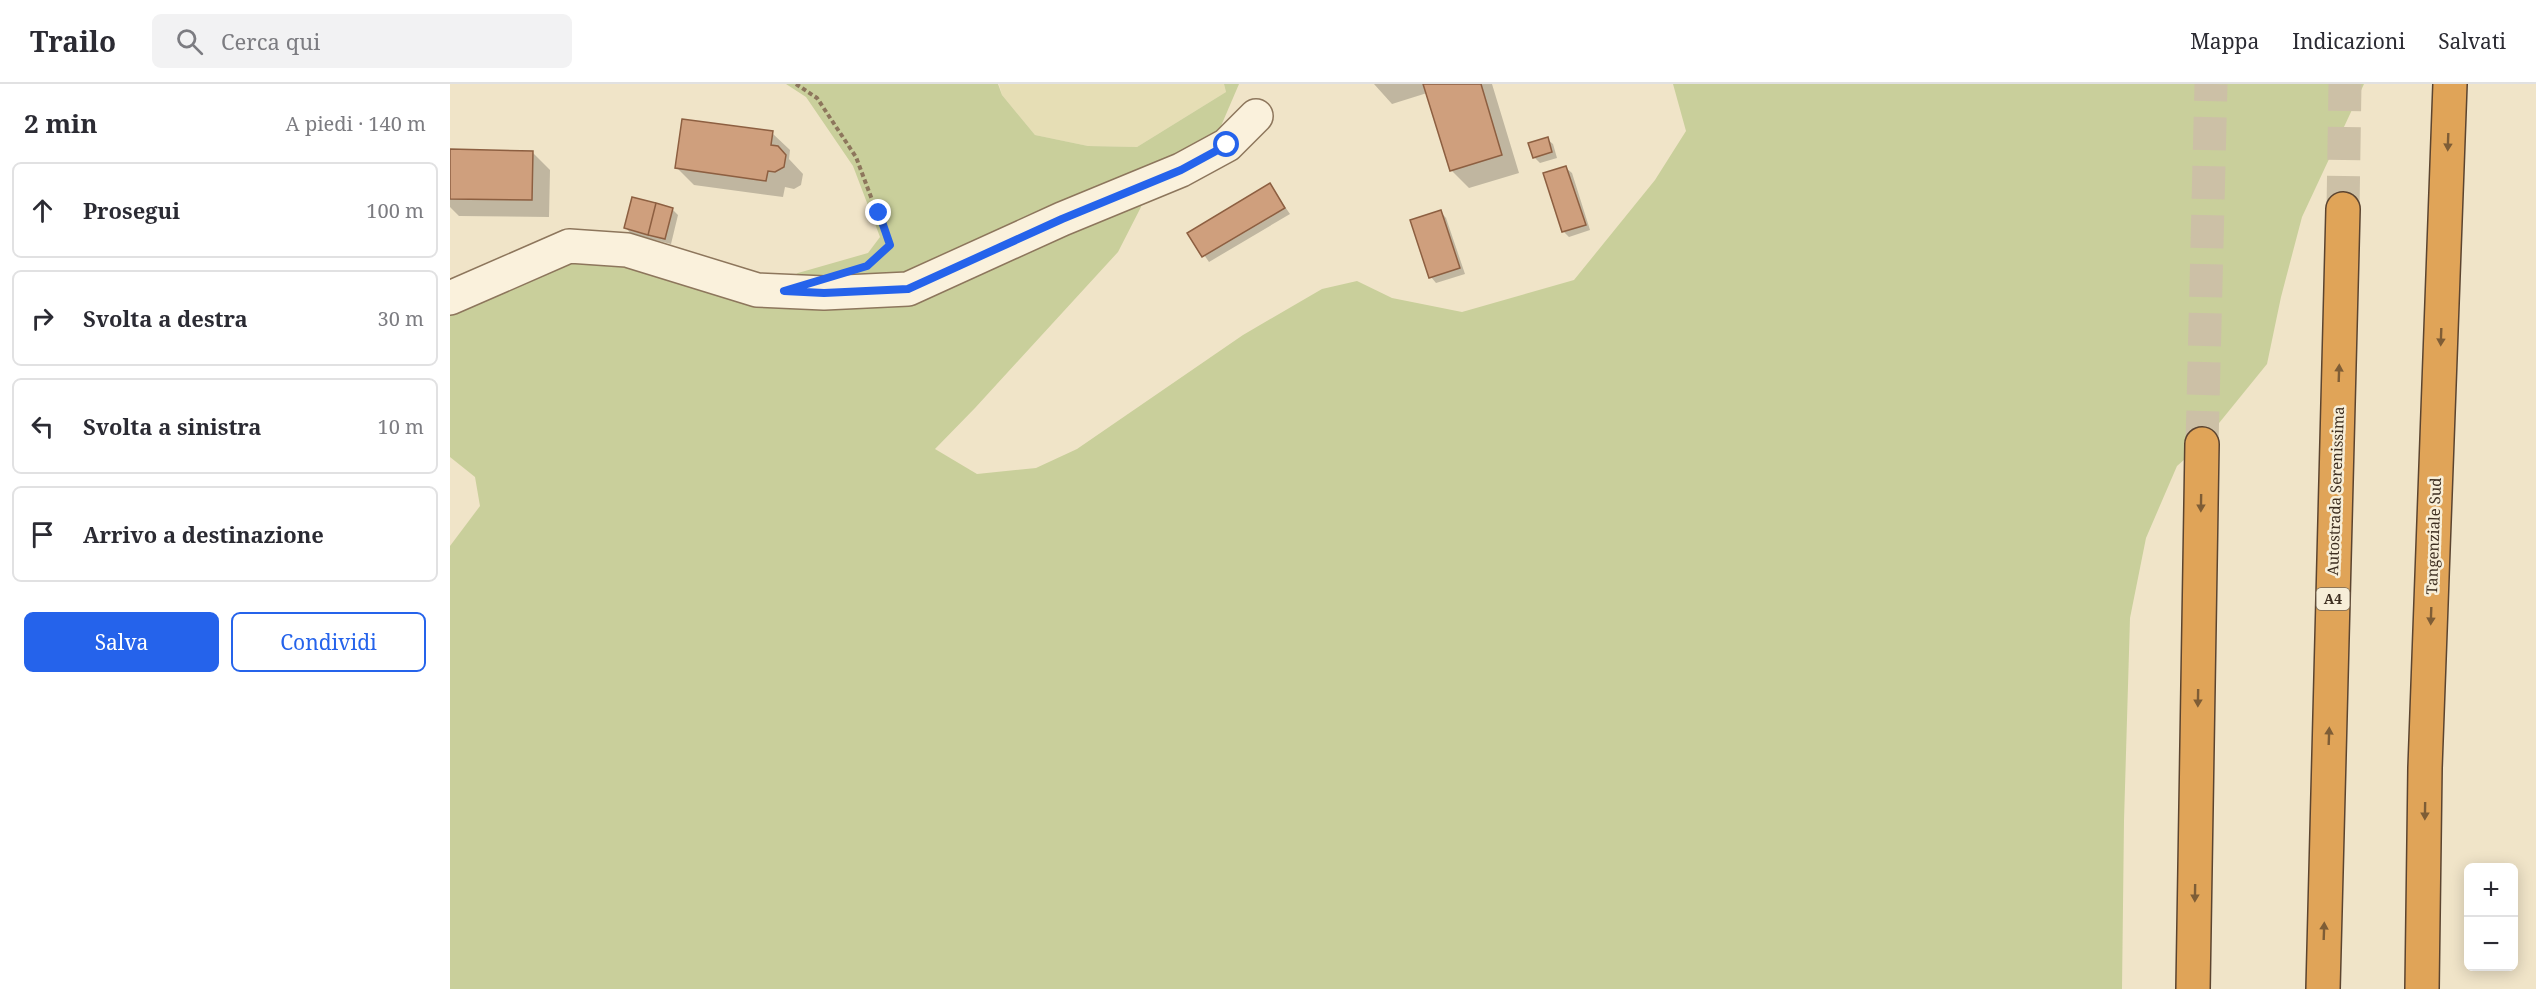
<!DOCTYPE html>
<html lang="it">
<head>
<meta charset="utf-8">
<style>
	body { margin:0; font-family:"Noto Serif",serif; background:#f2f2f3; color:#2b2b33 }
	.controls { position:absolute; right:18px; bottom:18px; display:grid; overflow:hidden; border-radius:9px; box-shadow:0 3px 15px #0003 }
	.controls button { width:54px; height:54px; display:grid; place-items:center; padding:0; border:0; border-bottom:2px solid #e1e1e2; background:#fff; color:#2b2b33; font:30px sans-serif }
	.stop { position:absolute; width:18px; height:18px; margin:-14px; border:4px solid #2563eb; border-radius:50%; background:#fff }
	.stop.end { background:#2563eb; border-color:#fff; box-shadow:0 2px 6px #0008 }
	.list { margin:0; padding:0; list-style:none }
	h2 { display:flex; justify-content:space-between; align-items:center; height:78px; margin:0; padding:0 24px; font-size:26px }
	h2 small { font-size:20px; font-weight:400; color:#7c7c81 }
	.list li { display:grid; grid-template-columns:39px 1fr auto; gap:18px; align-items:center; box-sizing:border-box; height:96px; margin:0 12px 12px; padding:0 12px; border:2px solid #e1e1e2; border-radius:9px }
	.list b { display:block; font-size:22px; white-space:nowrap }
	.list em { font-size:20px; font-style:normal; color:#7c7c81 }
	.actions { display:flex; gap:12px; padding:18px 24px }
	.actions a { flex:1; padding:14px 0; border:2px solid #2563eb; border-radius:9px; text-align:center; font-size:21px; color:#2563eb }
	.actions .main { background:#2563eb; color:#fff }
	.icon { flex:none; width:33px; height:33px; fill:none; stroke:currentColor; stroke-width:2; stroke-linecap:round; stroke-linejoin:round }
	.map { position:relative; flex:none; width:2086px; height:905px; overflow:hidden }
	header { display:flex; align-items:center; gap:36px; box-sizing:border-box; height:84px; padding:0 30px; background:#fff; border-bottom:2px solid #e1e1e2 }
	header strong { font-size:28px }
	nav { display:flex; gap:33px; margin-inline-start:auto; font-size:21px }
	.search { width:420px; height:54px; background:#f2f2f3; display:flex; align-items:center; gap:15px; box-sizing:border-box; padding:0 21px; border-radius:9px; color:#7c7c81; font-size:22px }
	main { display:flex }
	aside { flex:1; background:#fff }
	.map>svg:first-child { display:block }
	.farmland { fill:#e6deb5 }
	.green { fill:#c9cf9b }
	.shadow { fill:#0003 }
	.building { fill:#cf9f7d; stroke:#8d5f41; stroke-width:1.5 }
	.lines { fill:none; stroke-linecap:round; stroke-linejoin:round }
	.highway-tunnel { stroke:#ccc0a6; stroke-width:33; stroke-dasharray:33 16; stroke-linecap:butt }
	.minor-casing { stroke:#8d765c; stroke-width:36 }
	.highway-casing { stroke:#5b4430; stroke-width:36 }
	.path { stroke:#8d765c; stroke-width:4; stroke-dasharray:4.5 3; stroke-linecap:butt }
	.minor { stroke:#faf1dc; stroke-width:33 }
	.highway { stroke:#e0a458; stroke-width:33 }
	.oneway { fill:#7e5d36 }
	.route { stroke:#2563eb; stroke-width:8 }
	.labels { text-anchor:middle; stroke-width:5; stroke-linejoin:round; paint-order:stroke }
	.shield { fill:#f7eed8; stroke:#756857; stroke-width:1.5 }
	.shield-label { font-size:14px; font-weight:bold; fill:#3d2e20 }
	.street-label { font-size:15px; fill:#3d2e20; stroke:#f7eed8 }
</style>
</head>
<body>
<header>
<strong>Trailo</strong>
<div class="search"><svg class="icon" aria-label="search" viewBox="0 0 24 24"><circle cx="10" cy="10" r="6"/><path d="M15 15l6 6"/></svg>Cerca qui</div>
<nav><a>Mappa</a><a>Indicazioni</a><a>Salvati</a></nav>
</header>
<main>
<aside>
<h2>2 min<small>A piedi · 140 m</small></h2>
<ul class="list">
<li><svg class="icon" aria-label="ahead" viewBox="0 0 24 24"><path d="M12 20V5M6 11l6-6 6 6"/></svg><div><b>Prosegui</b></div><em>100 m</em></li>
<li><svg class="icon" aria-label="right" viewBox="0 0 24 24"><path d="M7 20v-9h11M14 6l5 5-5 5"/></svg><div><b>Svolta a destra</b></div><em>30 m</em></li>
<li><svg class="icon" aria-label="left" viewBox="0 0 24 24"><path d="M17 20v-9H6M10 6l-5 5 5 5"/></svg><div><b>Svolta a sinistra</b></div><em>10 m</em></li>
<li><svg class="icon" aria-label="arrive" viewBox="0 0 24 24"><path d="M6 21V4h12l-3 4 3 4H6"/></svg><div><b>Arrivo a destinazione</b></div></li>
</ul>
<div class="actions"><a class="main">Salva</a><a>Condividi</a></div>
</aside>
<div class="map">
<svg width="2086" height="905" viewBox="0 0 2086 905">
	<rect width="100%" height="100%" fill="#f0e4c8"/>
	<path class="farmland" d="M549 0H774L776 8 687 63 638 62 585 51 552 11Z"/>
	<path class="green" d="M336 0H548L552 11 585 51 638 62 687 63 776 8 774 0H789L768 49 697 83 691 123 668 168 525 324 485 365 527 390 586 384 627 365 793 251 872 205 907 197 942 214 1012 228 1124 196 1205 96 1236 47 1223 0H1914L1852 133 1831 213 1817 280 1752 360 1727 382 1696 454 1680 534 1674 737 1672 905H0V462L30 422 25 393 0 373V221L120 169 306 213 348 189 418 169 430 153 403 82 356 13Z"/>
	<path class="shadow" d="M924 0H1042L1069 89 1019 104 1001 86 977 9 942 20Z
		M322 49 340 66 339 75 353 90 351 101 344 105 335 103 333 113 244 101 227 84Z
		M1097 55 1103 60 1107 74 1090 79 1084 73Z
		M0 66 82 68 100 86 99 133 9 132 0 123Z
		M1116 84 1122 89 1140 146 1119 153 1113 147Z
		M820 101 840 130 759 178 739 149Z
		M222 125 228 131 221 160 181 150 176 144Z
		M991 128 996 134 1015 190 986 199 981 193Z"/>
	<path class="building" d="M973 0H1031L1052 71 1000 87Z
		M232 35 323 47 321 61 328 62 336 71 334 83 325 88 318 87 316 97 225 84Z
		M1098 53 1102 68 1083 74 1078 59Z
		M0 65 83 67 82 116 0 115Z
		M1116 82 1136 141 1112 148 1093 89Z
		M820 99 835 124 752 173 737 149Z
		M182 113 206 119 198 151 174 144Z
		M206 119 223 124 215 155 198 151Z
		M991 126 1010 184 979 194 960 136Z"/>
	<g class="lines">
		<path class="highway-tunnel" d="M1893 125 1895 0
			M1752 360 1761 0"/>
		<defs>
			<path id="minor" d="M0 214 119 162 177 166 307 206 374 209 458 205 612 135 731 86 777 61 806 32"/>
			<path id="highway" d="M1743 905 1752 360
				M1873 905 1893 125
				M1972 905 1975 684 2000 0"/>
		</defs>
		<use href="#minor" class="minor-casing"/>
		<use href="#highway" class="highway-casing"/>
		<path class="path" d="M346 0 367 14 406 73 439 161 427 173"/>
		<use href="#minor" class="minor"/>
		<use href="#highway" class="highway"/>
	</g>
	<defs><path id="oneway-solid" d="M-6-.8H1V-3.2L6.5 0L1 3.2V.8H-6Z" transform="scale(1.5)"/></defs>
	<g class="oneway">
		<use href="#oneway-solid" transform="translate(1998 58) rotate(92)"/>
		<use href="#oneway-solid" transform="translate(1991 253) rotate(92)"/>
		<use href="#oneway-solid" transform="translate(1889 289) rotate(-88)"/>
		<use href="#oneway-solid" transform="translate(1751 419) rotate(91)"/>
		<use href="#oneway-solid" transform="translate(1981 532) rotate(92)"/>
		<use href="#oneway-solid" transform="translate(1748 614) rotate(91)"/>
		<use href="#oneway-solid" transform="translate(1879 652) rotate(-88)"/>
		<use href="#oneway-solid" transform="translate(1975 727) rotate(91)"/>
		<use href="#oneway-solid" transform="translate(1745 809) rotate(91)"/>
		<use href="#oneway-solid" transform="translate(1874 847) rotate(-88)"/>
	</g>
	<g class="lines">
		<path class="route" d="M429 129 440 161 417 182 334 207 374 209 458 205 612 135 731 86 777 61"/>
	</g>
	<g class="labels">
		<rect class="shield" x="1866.5" y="504" width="33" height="22" rx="4.5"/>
		<g class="shield-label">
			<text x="1883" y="520">A4</text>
		</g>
		<g class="street-label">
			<text transform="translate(1886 407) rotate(-88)" y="5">Autostrada Serenissima</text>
			<text transform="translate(1984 452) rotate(-88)" y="5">Tangenziale Sud</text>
		</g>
	</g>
</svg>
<div class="controls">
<button>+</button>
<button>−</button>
</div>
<div class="stop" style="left:777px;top:61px"></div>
<div class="stop end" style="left:429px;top:129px"></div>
</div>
</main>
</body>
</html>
